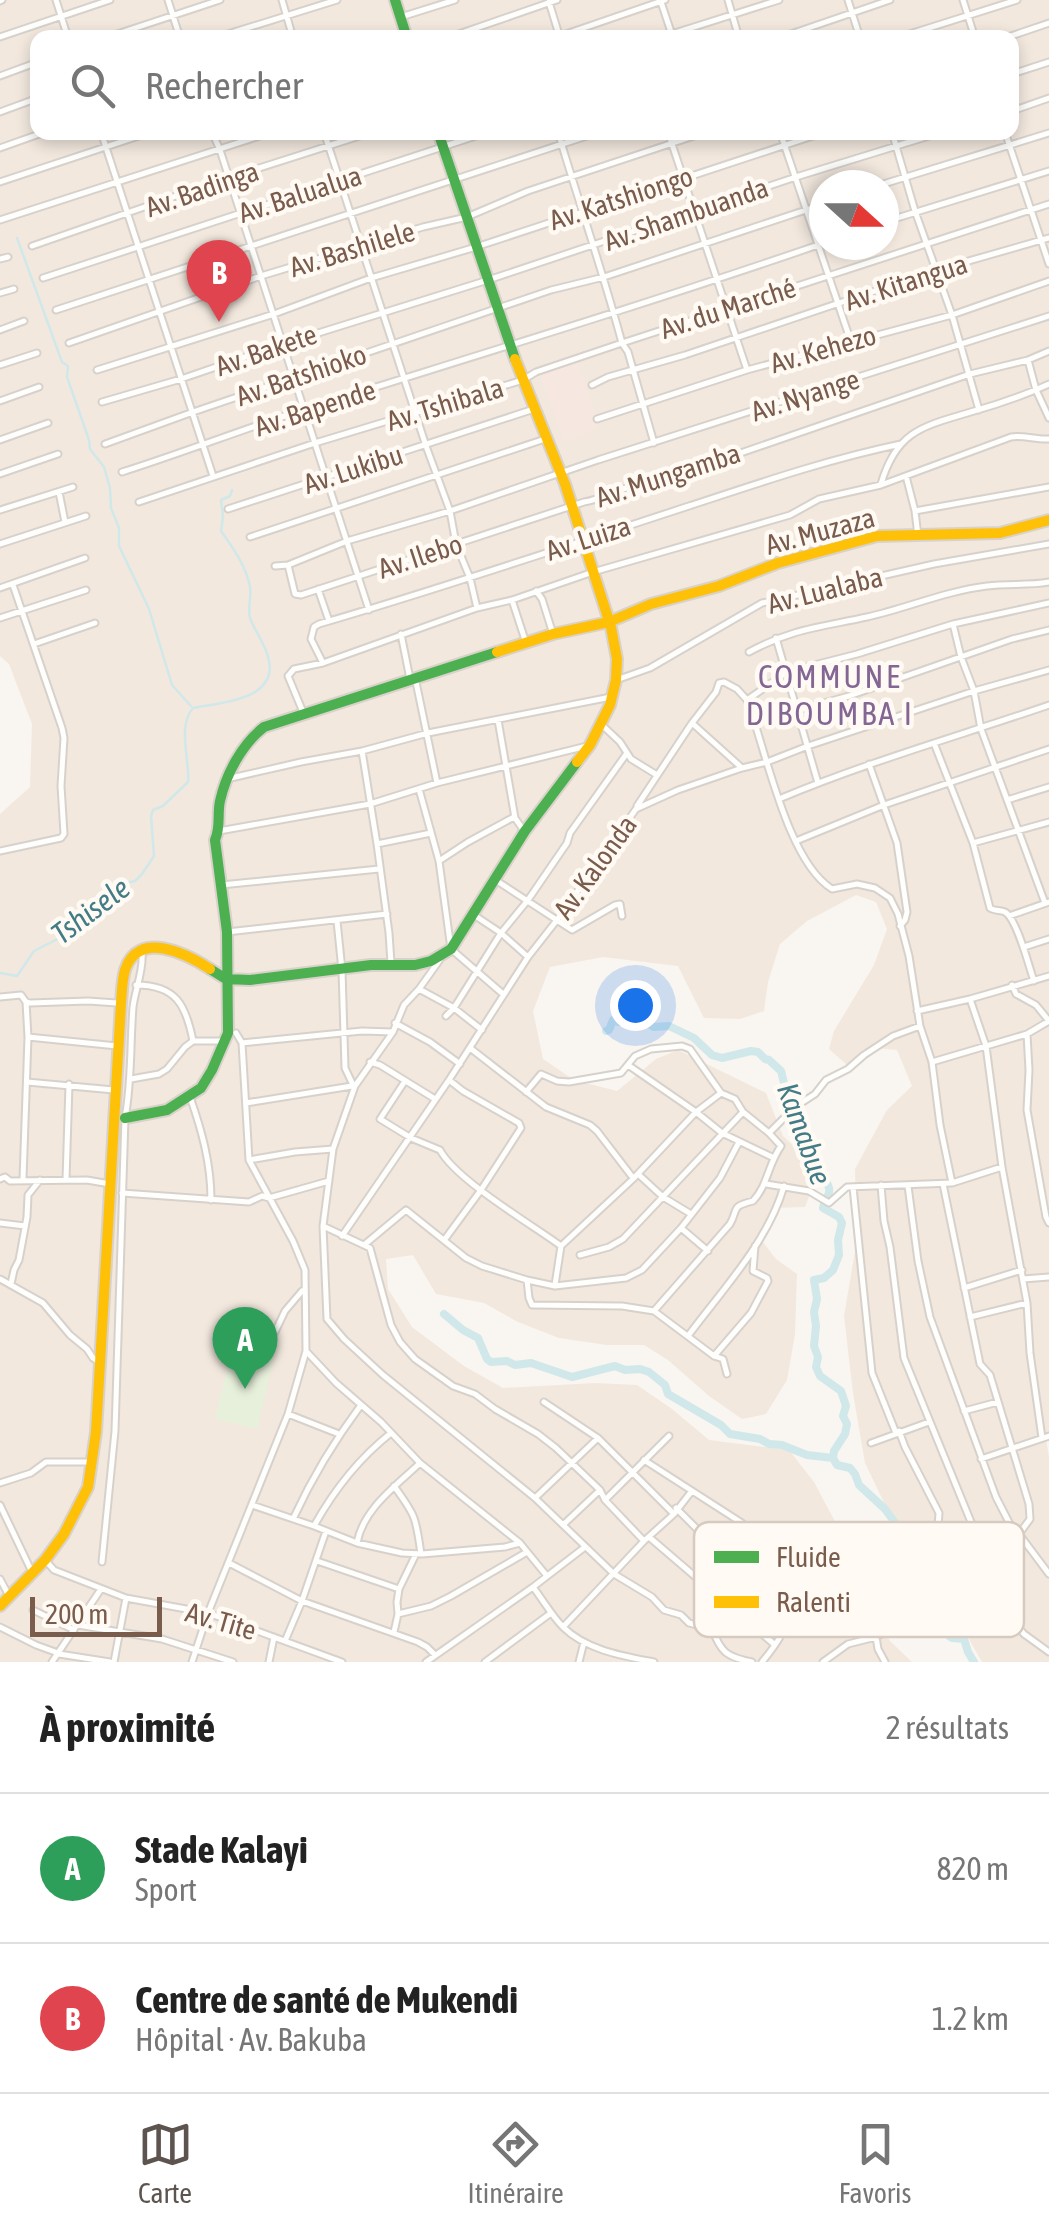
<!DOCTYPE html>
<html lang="fr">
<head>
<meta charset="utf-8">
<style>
	body { margin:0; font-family:"Asap Condensed",sans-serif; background:#f2f2f2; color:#222 }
	.compass { position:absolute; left:809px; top:170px; width:90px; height:90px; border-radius:50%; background:#fff; box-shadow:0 5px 15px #0003; rotate:111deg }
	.scale { position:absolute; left:30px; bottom:25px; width:132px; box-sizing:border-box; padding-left:10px; border:5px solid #7a5c4d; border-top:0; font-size:28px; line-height:35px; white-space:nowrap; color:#7a5c4d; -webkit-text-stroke:8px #fffaf3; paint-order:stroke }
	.you { position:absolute; left:635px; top:1005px; width:35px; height:35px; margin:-25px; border:8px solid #fff; border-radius:50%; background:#1a73e8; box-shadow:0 0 0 15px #1a73e833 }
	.badge { display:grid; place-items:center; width:65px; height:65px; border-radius:50%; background:#5d544f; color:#fff; font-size:32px; font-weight:700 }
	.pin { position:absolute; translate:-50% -82px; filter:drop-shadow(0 2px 5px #0008) }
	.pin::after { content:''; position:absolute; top:52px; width:35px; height:30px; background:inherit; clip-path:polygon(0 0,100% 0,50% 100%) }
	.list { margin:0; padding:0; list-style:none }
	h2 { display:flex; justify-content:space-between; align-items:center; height:130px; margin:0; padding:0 40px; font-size:42px }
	h2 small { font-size:32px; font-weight:400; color:#767676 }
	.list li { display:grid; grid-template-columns:65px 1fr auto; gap:30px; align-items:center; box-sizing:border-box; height:150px; padding:0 40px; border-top:2px solid #e0e0e0 }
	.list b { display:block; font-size:38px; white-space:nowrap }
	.list p { margin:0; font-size:32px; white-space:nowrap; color:#767676 }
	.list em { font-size:32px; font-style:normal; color:#767676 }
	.icon { flex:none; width:55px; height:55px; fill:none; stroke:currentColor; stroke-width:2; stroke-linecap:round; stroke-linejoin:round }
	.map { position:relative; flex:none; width:1049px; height:1662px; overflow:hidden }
	.search { position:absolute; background:#fff; box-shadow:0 5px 15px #0003; left:30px; right:30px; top:30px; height:110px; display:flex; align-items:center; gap:25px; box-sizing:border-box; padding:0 35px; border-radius:20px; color:#767676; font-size:38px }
	.sheet { height:430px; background:#fff }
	nav { display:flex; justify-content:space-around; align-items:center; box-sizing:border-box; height:140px; border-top:2px solid #e0e0e0; background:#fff; font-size:28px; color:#767676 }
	nav a { display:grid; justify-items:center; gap:5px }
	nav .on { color:#5d544f }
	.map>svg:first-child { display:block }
	.residential { fill:#f2e8de; fill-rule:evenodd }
	.commercial { fill:#f6e8e1 }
	.green { fill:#e7f0db }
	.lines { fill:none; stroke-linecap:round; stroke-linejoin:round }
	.stream { stroke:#d0e8ea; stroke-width:2.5 }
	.river { stroke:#d0e8ea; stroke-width:8 }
	.street-casing { stroke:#d7d1cb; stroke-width:9 }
	.fast-casing { stroke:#d9d2cb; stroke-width:14 }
	.slow-casing { stroke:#d9d2cb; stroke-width:14 }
	.street { stroke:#fefefd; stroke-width:5 }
	.fast { stroke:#4caf50; stroke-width:10 }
	.slow { stroke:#ffc107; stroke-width:10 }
	.labels { text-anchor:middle; stroke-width:9; stroke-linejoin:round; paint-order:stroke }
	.street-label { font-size:28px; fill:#7a5c4d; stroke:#fffaf3 }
	.water-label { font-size:30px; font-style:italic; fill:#437c86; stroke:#fffaf3 }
	.quarter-label { font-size:32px; letter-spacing:2.5px; fill:#846695; stroke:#fffaf3 }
	.key { fill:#fffaf3; stroke:#d7cbc1; stroke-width:2.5 }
	.key-label { font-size:28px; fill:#7a5c4d }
</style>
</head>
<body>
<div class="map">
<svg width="1049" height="1662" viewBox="0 0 1049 1662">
	<rect width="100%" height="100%" fill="#f9f5f0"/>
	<path class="residential" d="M0 0H1049V1438L1046 1439 1049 1457V1662H982L941 1590 890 1515 865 1463 853 1393 844 1316 856 1246 855 1169 887 1110 912 1086 897 1050 877 1048 847 1065 829 1049 834 1031 874 965 887 929 876 902 856 895 807 921 780 944 768 982 764 1011 740 1019 704 1018 678 966 603 957 550 967 533 1011 543 1059 574 1080 617 1091 656 1059 678 1050 766 1093 783 1136 819 1170 805 1207 771 1208 759 1237 776 1259 797 1274 795 1334 787 1380 766 1414 742 1419 709 1396 668 1360 644 1345H607L559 1338 518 1322 484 1303 436 1294 413 1255 386 1259 388 1289 412 1327 464 1366 503 1388 596 1383 637 1385 672 1409 709 1440 789 1450 814 1482 840 1531 856 1586 890 1641 912 1662H0V814L30 787 32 724 9 664 0 656ZM38 38H1012V132H38ZM824 185H884V245H824Z"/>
	<path class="commercial" d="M577 362 599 423 595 429 566 440 563 439 540 375Z"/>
	<path class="green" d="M232 1348 274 1358 257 1429 215 1419Z"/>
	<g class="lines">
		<path class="stream" d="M17 238 62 362 68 366 67 377 89 440 90 449 104 467 110 488 111 508 119 528V546L149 609 172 685 191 706
			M0 973 17 976 34 951 79 928 97 915 107 893 118 885 135 881 142 874 154 856 151 816 153 810 163 806 188 782C190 760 177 726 193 708 219 703 277 700 269 661 267 646 255 632 250 618 247 608 252 597 250 587 246 566 233 548 221 531L223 517 221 500 230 496 232 490"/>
		<path class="river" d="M606 1031 609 1030 613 1020 619 1022 627 1019 644 1021 654 1027 669 1026 694 1038 712 1055 722 1058 751 1051 758 1052 765 1059 769 1060 781 1071 790 1107 817 1161C818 1172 826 1178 829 1188 831 1195 824 1200 823 1208L839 1217 842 1223 838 1240 839 1255 833 1270 824 1278 814 1280 817 1299 814 1312 816 1326 814 1346 818 1357 816 1367 820 1376 841 1391 846 1406 843 1416 847 1424 845 1434 834 1451 833 1458 837 1465 850 1468 855 1474 859 1485 885 1509 896 1524 906 1528 910 1532 909 1539 917 1550 918 1561 932 1578V1593C948 1607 953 1616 949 1636L952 1638 964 1639 968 1652 974 1662
			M444 1314 463 1330 478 1338 487 1359 491 1362 507 1361 515 1365 531 1363 572 1377 615 1366 625 1370 640 1369 649 1372 665 1385 668 1394 721 1425 730 1434 760 1439 769 1444 782 1445 807 1455 833 1458"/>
		<defs>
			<path id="street" d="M56 0 68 38
				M168 0 180 38
				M282 0 293 38
				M728 0 739 38
				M848 0 860 38
				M963 0 975 38
				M0 1 2 0
				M549 2 560 38
				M661 2 673 38
				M404 16 455 0
				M560 36 665 0
				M0 37 110 0
				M105 38 220 0
				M215 38 337 0
				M447 38 557 0
				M659 38 779 0
				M779 38 890 0
				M897 38 1017 0
				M1005 38 1049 23
				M1012 74 1049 62
				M0 76 38 62
				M1012 111 1049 98
				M0 112 38 98
				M101 132 213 476
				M212 132 220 150 369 610
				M324 132 426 446 450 511 456 544 470 578 477 608
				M558 132C579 203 603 272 622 343L628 352 654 443
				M668 132 747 370
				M780 132 851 342
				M892 132 915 211 952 315 979 410
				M1005 132 1049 264
				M0 148 45 132
				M0 182 151 132
				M880 185 1049 133
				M0 220 272 132
				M884 222 1049 171
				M32 246 228 178 372 132
				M0 259 8 257
				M43 278 488 132
				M0 293 14 289
				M56 310 599 132
				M0 330 24 321
				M69 343 261 276 423 227 467 217 528 191 706 132
				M1028 360 1036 390 1049 418
				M0 365 37 353
				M97 370 274 314 371 278 476 247 825 132
				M592 385 608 377 685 355 937 270 1049 238
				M0 401 39 387
				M102 402 181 379 283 344 488 280 796 177 942 132
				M597 419 747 370 952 315 1049 281
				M0 440 48 423
				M105 444 193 412 551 290 604 277 824 204
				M122 472C185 452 246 428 309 408 481 354 653 302 824 243
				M0 474 58 454
				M906 476 915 511 918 536
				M881 484C897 429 925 426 974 411 999 404 1025 395 1049 384
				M59 492 65 522
				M139 502 315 443 523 380 536 372 622 343 1049 204
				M228 509 534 409
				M0 510 73 487
				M915 511 1049 487
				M250 537 545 439
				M0 544 86 516
				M288 565 295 594 301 595 584 502C598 500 610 493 623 489 648 481 672 474 697 468L970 374 1028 360 1049 351
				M275 566 288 565 347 541 450 511 598 460 1049 316
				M0 588 85 558
				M318 589 329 621
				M536 591 542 599 553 634
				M512 600 526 643
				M0 618 86 590
				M953 624 961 657 974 691 981 729 1045 903
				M401 634 410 679 416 682 437 783
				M776 638 818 783
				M34 644 95 623
				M749 652C791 629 821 627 867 617 907 608 946 591 987 586 1008 583 1028 586 1049 582
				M323 663 311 639 314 627 319 624C443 588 566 546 689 506 759 483 829 459 901 444
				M619 679 650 668 762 603 934 564 1049 544
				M747 700 787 672 857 654 953 624 1049 603
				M303 712 288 676 294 669 323 663 477 608 512 600 593 572 790 515 819 499 881 485 1011 437C1024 435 1036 440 1049 439
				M498 720 515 818 522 828
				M755 722 849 696 1012 639 1049 630
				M692 723 742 768
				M601 724 620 742 631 759 657 775
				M934 743 973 843 990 908C994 911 1000 910 1005 912 1017 919 1029 967 1034 981
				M362 751 377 844 389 933 391 963
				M869 764 897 843 907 912 905 920 900 926
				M231 778 301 762 362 751 428 733 611 697
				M419 789 439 861 451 949 503 994
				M779 799C867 762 959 736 1049 705
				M1007 800 1049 787
				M637 806 692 723 716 692 719 683 724 682 737 689 747 700C766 750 787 861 832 889L857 884 875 888 890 898 898 914 909 956 920 1026 932 1062 940 1125 952 1183 1002 1167
				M219 831 370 804 437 783 587 746
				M796 841 884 805 1049 749
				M973 843 1049 822
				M377 844 431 833
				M0 851 61 838 64 834 61 786 64 738 62 728 13 585
				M439 861 468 842 514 817
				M497 881 572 930 615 905 620 904 622 916
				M221 885 379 869
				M474 915 501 933 528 957
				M1009 916 1049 902
				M337 921 342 970 345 1068 353 1085
				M227 932 387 914
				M1024 947 1049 939
				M439 961 419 989 404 1005 393 1032 355 1086 333 1149 323 1226 327 1319 344 1339 383 1375 535 1498 614 1574 652 1597 664 1610 681 1615 689 1623 712 1629C721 1652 726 1657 752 1662
				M136 985C176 985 186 1005 193 1041
				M1012 985 1016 994 1036 1005 1049 1021
				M419 989 454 1008 482 1030
				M0 997 21 995 26 1002 30 1003 88 1001 117 1003
				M970 999 986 1046 1002 1167 1027 1303 1030 1353 1042 1438
				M917 1011 970 999 1049 976
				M446 1016 454 1008 501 933 528 900 567 843 570 833 627 753
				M395 1023 430 1042 460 1064
				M1027 1034 1029 1070 1027 1110 1046 1217 1049 1223
				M28 1037 117 1046
				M242 1043 362 1031 393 1032
				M470 1048 546 1107 590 1125 597 1131 633 1178
				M370 1062 380 1065 435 1099
				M932 1062 1027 1034 1049 1021
				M628 1065 696 1112 722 1133 772 1157
				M131 1079 159 1074 167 1069 185 1047 193 1041H223
				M405 1081 380 1119 411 1138 440 1150C456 1180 531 1224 561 1246
				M27 1082 114 1090
				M526 1092 541 1074 557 1081 569 1082 621 1073 635 1056 651 1049 682 1046 690 1049 721 1093 735 1099 743 1112 769 1133
				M190 1097C202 1131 211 1164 211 1200
				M246 1103 352 1086
				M249 1160 295 1152 333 1149
				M638 1174 663 1197 691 1214
				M0 1179 5 1177 10 1181 87 1180 110 1184
				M23 1179 28 1037 26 1002
				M66 1180 69 1084
				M766 1184 809 1191 829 1203 847 1187 952 1183
				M881 1185 884 1221 890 1247 904 1358 971 1522 984 1546 993 1555
				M908 1186 918 1261 930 1317 996 1497 1016 1536
				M853 1187 872 1373 896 1433
				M122 1193 249 1202 262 1196 269 1198 329 1181
				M0 1223 25 1226
				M323 1226 370 1248 391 1325 400 1342 415 1359 453 1386 475 1394 495 1409 538 1434 556 1448 600 1490 605 1500 644 1541
				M681 1228 708 1251
				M342 1236 449 1080 528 957 557 920 636 809 678 790 742 768 767 762 808 746 974 691 1049 670
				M445 1239 481 1190 521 1128 519 1123 463 1091 449 1080
				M364 1245 406 1210 466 1258 482 1266 527 1280 555 1286 626 1278 642 1270 681 1228 720 1178 739 1142
				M580 1255 609 1247 623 1239 743 1112
				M0 1279 43 1303 70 1335 87 1349 93 1358 99 1362
				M1023 1279 1049 1277
				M527 1280 529 1298 532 1305 622 1306 654 1311 714 1356 723 1359 727 1374
				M11 1284 14 1270 19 1260 27 1217 28 1195 40 1180
				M555 1285 561 1246 633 1179 696 1112 721 1093
				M964 1288 1022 1270
				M654 1311 730 1224C739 1208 730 1207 753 1201 768 1185 768 1164 781 1146L769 1133 795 1107 815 1094 826 1080 848 1069 864 1055 893 1036 920 1026
				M970 1317 1027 1303
				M688 1336C722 1290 768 1242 784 1186
				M306 1351 336 1383 381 1422 420 1463 520 1543 547 1576
				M265 1353 285 1311 302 1291
				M714 1356 751 1313 768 1281 767 1278 753 1271 755 1246
				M544 1402 598 1438 674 1514
				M964 1411 998 1402
				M288 1414 339 1434
				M899 1431 905 1447 939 1513 938 1526 963 1578
				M871 1443 929 1422
				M981 1459 1049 1436
				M644 1460 742 1523 780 1557
				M0 1483 31 1473 46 1462H89
				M394 1486C416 1516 416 1518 421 1554
				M535 1498 598 1438
				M605 1500 669 1436
				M0 1505 31 1570
				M252 1505 314 1526 357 1543 402 1553 422 1554 505 1547 520 1543
				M676 1508 706 1538 779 1601 794 1603 797 1595 801 1594 825 1596 831 1594 869 1572C895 1576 909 1589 929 1604
				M294 1517C312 1478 335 1440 361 1405
				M564 1524 600 1490
				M314 1526C334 1490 358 1459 391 1433
				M1019 1534 1049 1574
				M649 1537 775 1645
				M357 1543C363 1509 396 1486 420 1463
				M317 1561 399 1589
				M47 1562 54 1570 126 1598 208 1613 342 1662
				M102 1562 115 1431 125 1118C132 1081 130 1045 133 1007 135 990 144 969 142 953
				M229 1563 302 1601 418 1642 427 1647 435 1655
				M973 1573 1024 1634 1049 1652
				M0 1579 8 1594
				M757 1581 797 1542 814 1546H831L848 1556 863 1561 871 1572
				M533 1587C543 1600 552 1616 563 1627 586 1650 623 1656 654 1662
				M33 1610 74 1630
				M398 1614 431 1606 451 1596 527 1552
				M78 1625 162 1639 233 1662
				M0 1627 36 1645 58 1653
				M563 1627 644 1541 674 1514 691 1492
				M394 1632 398 1614 397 1602 399 1589 416 1554
				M876 1637 878 1649 885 1662
				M285 1641 302 1601 326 1531
				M59 1654 110 1662
				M52 1662 101 1589
				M114 1662 126 1598
				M192 1662 208 1613 288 1414 306 1351 305 1270 293 1241 249 1160 242 1043 236 1033
				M269 1662 274 1637
				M426 1662 533 1587 585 1547
				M485 1662 551 1613
				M579 1662 584 1642
				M762 1662C777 1644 788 1627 793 1604
				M823 1662 848 1644 876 1637 907 1621 973 1573 1019 1534 1030 1519 1029 1504 990 1375 980 1364 943 1184"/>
			<path id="fast" d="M395 0 407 38
				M438 132 515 359
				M210 969 226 979 250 980 371 965H415L431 961 451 949 525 831 577 762
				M125 1118 167 1110 201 1088 212 1070 228 1033 227 932 215 840C221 827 217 814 220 801 226 774 242 744 264 727L497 652"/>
			<path id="slow" d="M515 359 565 484 611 627 617 659 616 680 610 705 590 745 577 762
				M497 652 553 634 609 622 651 604 719 586 778 563 877 536 1000 533 1049 520
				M0 1606 45 1560 64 1534 88 1487 96 1432 121 1003C122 992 122 980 125 970 138 929 187 954 210 969"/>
		</defs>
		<use href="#street" class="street-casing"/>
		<use href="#fast" class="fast-casing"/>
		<use href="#slow" class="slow-casing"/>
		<use href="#street" class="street"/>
		<use href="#fast" class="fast"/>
		<use href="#slow" class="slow"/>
	</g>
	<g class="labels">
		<g class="street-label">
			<text transform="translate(202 189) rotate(-19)" y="10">Av. Badinga</text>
			<text transform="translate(300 194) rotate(-18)" y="10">Av. Balualua</text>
			<text transform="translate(621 198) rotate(-18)" y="10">Av. Katshiongo</text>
			<text transform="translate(686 214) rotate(-19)" y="10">Av. Shambuanda</text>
			<text transform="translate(352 249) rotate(-17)" y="10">Av. Bashilele</text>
			<text transform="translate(906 282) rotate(-18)" y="10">Av. Kitangua</text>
			<text transform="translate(728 308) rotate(-18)" y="10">Av. du Marché</text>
			<text transform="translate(823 349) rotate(-16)" y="10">Av. Kehezo</text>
			<text transform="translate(266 350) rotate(-19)" y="10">Av. Bakete</text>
			<text transform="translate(301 375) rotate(-19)" y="10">Av. Batshioko</text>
			<text transform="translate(805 395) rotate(-18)" y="10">Av. Nyange</text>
			<text transform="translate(445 404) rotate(-17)" y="10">Av. Tshibala</text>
			<text transform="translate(315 408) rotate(-18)" y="10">Av. Bapende</text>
			<text transform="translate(353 469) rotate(-18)" y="10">Av. Lukibu</text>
			<text transform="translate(668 475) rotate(-18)" y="10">Av. Mungamba</text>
			<text transform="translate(820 531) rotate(-15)" y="10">Av. Muzaza</text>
			<text transform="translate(588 538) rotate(-18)" y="10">Av. Luiza</text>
			<text transform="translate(420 556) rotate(-18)" y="10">Av. Ilebo</text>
			<text transform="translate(825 590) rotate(-14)" y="10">Av. Lualaba</text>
			<text transform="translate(595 867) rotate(-54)" y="10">Av. Kalonda</text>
			<text transform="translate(221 1621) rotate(16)" y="10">Av. Tite</text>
		</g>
		<g class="water-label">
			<text transform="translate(91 911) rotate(-37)" y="10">Tshisele</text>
			<text transform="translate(804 1134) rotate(70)" y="10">Kamabue</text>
		</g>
		<g class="quarter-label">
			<text x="830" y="688">COMMUNE<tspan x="830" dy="37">DIBOUMBA I</tspan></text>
		</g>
	</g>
	<rect x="694" y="1522" width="330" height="115" rx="15" class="key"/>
	<rect x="714" y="1551" width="45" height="12" fill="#4caf50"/>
	<rect x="714" y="1596" width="45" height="12" fill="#ffc107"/>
	<g class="key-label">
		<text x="776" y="1567">Fluide</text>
		<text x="776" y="1612">Ralenti</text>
	</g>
</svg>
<svg class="compass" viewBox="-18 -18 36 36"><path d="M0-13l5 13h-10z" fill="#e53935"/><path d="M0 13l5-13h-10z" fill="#767676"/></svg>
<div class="scale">200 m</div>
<div class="you"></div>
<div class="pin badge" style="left:245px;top:1389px;background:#2e9e5b">A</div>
<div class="pin badge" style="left:219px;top:322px;background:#e0444e">B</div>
<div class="search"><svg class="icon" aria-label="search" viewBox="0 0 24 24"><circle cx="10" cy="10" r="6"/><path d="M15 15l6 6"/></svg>Rechercher</div>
</div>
<section class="sheet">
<h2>À proximité<small>2 résultats</small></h2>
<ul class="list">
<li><span class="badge" style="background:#2e9e5b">A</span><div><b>Stade Kalayi</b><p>Sport</p></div><em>820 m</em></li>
<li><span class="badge" style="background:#e0444e">B</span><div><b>Centre de santé de Mukendi</b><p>Hôpital · Av. Bakuba</p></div><em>1.2 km</em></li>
</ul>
</section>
<nav>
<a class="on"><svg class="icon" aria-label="map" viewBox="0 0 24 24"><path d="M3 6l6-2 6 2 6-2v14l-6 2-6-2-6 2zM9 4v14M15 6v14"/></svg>Carte</a>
<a><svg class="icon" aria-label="directions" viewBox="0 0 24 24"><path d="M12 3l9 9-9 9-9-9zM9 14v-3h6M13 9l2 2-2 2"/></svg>Itinéraire</a>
<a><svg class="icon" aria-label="saved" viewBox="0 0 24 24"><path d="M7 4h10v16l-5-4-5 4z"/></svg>Favoris</a>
</nav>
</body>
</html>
